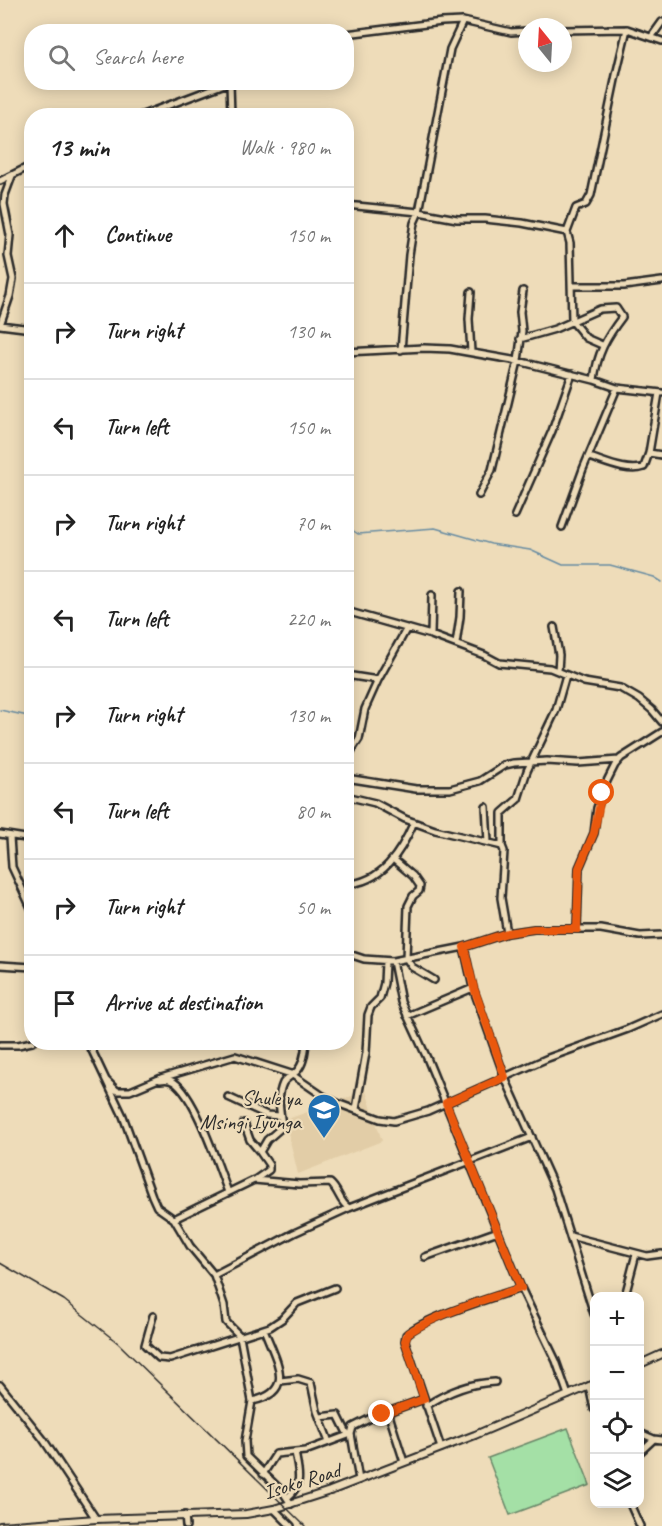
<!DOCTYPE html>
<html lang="en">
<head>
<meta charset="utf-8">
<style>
	body { margin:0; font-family:Caveat,sans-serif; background:#f2f2f2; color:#222 }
	.controls { position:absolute; right:18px; bottom:18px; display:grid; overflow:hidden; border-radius:12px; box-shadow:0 3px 15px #0003 }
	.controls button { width:54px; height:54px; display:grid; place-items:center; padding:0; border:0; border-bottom:2px solid #e0e0e0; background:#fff; color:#222; font:30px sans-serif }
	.compass { position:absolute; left:518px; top:18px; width:54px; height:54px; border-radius:50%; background:#fff; box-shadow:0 3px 15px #0003; rotate:342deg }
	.stop { position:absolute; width:18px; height:18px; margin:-14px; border:4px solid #ea580c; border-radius:50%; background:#fff }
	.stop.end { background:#ea580c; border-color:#fff; box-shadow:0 2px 6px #0008 }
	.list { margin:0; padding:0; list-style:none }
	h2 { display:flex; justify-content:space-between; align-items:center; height:78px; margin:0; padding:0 24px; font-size:26px }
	h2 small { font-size:20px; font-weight:400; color:#767676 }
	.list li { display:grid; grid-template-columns:39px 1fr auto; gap:18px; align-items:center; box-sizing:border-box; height:96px; padding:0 24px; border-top:2px solid #e0e0e0 }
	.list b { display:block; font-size:22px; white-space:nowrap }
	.list em { font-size:20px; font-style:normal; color:#767676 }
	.icon { flex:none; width:33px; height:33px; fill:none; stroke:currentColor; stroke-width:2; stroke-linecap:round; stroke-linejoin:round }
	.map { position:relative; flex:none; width:662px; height:1526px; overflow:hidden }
	.search { position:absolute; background:#fff; box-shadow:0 3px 15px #0003; left:24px; top:24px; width:330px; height:66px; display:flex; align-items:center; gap:15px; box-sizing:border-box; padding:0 21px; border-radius:24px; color:#767676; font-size:22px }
	.panel { position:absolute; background:#fff; box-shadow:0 3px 15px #0003; left:24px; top:108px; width:330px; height:942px; border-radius:24px }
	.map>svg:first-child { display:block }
	.built { fill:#e2cda7 }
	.green { fill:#a4e0a6; stroke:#688668; stroke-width:1.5 }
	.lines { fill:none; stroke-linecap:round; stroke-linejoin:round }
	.stream { stroke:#688ca2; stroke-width:1.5 }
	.minor-casing { stroke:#2b2b2b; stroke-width:10 }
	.tertiary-casing { stroke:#2b2b2b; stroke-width:10 }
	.minor { stroke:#eedcb9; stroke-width:5 }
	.tertiary { stroke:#eedcb9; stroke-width:6 }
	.rail { stroke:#2b2b2b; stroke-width:1.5 }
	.route { stroke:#ea580c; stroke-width:8 }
	.labels { text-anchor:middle; stroke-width:4.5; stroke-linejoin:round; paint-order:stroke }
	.poi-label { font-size:21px; fill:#2b2b2b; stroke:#eedcb9; text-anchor:end }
	.street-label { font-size:21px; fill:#2b2b2b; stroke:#eedcb9 }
</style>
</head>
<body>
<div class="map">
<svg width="662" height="1526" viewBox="0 0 662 1526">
	<rect width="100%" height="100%" fill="#eedcb9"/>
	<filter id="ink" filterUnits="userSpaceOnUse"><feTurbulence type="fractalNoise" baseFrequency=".0167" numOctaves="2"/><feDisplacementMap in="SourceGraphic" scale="12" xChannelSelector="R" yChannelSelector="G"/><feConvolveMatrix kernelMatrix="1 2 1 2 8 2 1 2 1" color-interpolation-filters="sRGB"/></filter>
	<g filter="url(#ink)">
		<path class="built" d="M366 1091 382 1141 298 1174 285 1120Z"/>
		<path class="green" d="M568 1428 590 1485 510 1515 488 1458Z"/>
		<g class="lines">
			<path class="stream" d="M346 526 358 534 435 528 491 544 530 550 563 565H610L654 577 662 582
				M0 710 28 716 32 719"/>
			<defs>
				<path id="minor" d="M563 30 627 29 662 41
					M346 34 442 22 463 21 511 32 527 31
					M652 36 662 22
					M230 83 231 116
					M140 116 230 82
					M0 181 32 165
					M346 205 419 212 457 219H485L522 223 567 232 570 243 572 321 586 338 602 345
					M567 232 576 208 586 204 591 195 616 75 627 29
					M572 286H624L662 281
					M0 325 10 296 13 279 8 256 10 235 4 204 5 195 12 176
					M0 325 32 329
					M520 339 555 329 600 309 616 308 622 317C606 338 597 354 594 380
					M401 350 409 255 414 223 419 212 450 49 463 21
					M346 352 424 348 450 349 518 361 594 380 617 388 662 393
					M471 352 469 319 471 292
					M649 453 662 455
					M589 457C605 462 628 473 644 467L649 453 659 393
					M479 495 492 470 518 361 522 331 520 312 523 291
					M515 515 552 431 572 374
					M562 527 583 469 617 388
					M346 611 431 635 484 655 499 663 550 668 584 682 620 688 639 699 652 710 662 722
					M554 627 559 655 558 671
					M431 635 432 595
					M456 644 460 617 461 591
					M346 675 378 680
					M346 759 359 739 365 709 378 680 407 628
					M346 778 416 789H450L480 781 505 765 514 763 547 761 578 763 619 760
					M346 796 375 803 405 819 435 830 502 846 504 851 501 898 507 933
					M486 807 488 842
					M0 834 32 839
					M10 837 12 867 32 910
					M502 846V813L518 799 527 771 556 710 566 675
					M393 859 413 876 420 886 419 891 413 896 408 906 406 958 412 967 434 980
					M346 884C382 883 401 852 414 822
					M577 929 579 868 594 833 597 808 607 781 615 765 621 758 662 732
					M464 947 473 988 505 1078 555 1189 594 1314
					M346 953 364 959 393 961 464 947 507 933 534 929H601L640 936 662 935
					M393 961 401 1002 427 1058 521 1288 556 1361 568 1395
					M0 965 32 967
					M407 1016 473 988
					M88 1042 123 1116 152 1196 157 1207 174 1219 190 1246 214 1275 224 1305 226 1322 240 1336 252 1401 245 1441 246 1456 283 1492 291 1504
					M0 1045H18L32 1042
					M106 1080 117 1091H130L161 1078 235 1056 291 1074 323 1096 337 1103 380 1119 394 1121 428 1111 548 1058 628 1029 662 1014
					M160 1080C165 1079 170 1079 174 1082 196 1097 218 1166 228 1192
					M228 1097 267 1115 280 1116
					M356 1109 366 1053 368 1015 371 1007 380 998 384 983 385 961
					M244 1123 250 1140 260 1152
					M256 1179 269 1170V1165L260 1152 267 1140 282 1127C281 1113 276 1098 283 1083 287 1077 293 1075 297 1071 304 1064 305 1051 306 1042
					M174 1219 254 1180 299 1184 330 1183C339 1190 339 1202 349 1208
					M570 1236 647 1256 662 1254
					M425 1257 498 1231
					M214 1275 294 1233 349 1208 532 1137
					M625 1296 636 1254
					M153 1316 145 1345 159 1358 170 1359 270 1327 282 1319 297 1303 335 1288
					M280 1381 298 1379 311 1383 317 1411 329 1442
					M0 1385 43 1439 96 1519
					M589 1386 594 1409
					M252 1401C298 1392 275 1359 264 1329
					M426 1406C447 1392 469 1383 495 1382
					M388 1412 404 1462
					M320 1417 338 1415 348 1435
					M640 1433 654 1439
					M441 1448 405 1341 406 1335C425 1317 494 1297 521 1288
					M295 1452 305 1451 351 1434
					M640 1452 654 1439 662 1440
					M263 1474 276 1454 295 1452C298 1470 304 1484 288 1497
					M359 1480 351 1434 353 1427 371 1418 424 1399
					M630 1504 640 1526
					M274 1509 291 1526
					M185 1515 186 1526"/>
				<path id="tertiary" d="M640 1364 662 1354
					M0 1526 96 1519 246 1514 274 1509 330 1491 475 1435 594 1384"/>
			</defs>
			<use href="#minor" class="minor-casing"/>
			<use href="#tertiary" class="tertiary-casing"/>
			<use href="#minor" class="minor"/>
			<use href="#tertiary" class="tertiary"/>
			<path class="rail" d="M0 1263 64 1300 118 1343 305 1526"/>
		</g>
	</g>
	<g class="lines" filter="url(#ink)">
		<path class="route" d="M382 1414 424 1399 405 1341 408 1333C442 1312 483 1300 521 1288L446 1103 505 1077 474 988 464 947 507 933 534 929H577L579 868 594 833 602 793"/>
	</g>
	<defs>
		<symbol id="school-pin" viewBox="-11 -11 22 30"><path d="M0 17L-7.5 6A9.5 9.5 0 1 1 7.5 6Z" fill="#1f6fb2" stroke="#eedcb9"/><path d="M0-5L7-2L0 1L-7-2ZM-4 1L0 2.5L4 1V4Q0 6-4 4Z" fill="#fff"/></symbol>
	</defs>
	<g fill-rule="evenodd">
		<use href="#school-pin" x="305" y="1091" width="38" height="52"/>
	</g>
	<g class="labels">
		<g class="poi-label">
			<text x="301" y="1105">Shule ya<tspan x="301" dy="24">Msingi Iyunga</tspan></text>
		</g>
		<g class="street-label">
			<text transform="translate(302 1481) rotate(-17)" y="7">Isoko Road</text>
		</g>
	</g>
</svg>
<div class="controls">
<button>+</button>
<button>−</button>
<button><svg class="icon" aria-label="locate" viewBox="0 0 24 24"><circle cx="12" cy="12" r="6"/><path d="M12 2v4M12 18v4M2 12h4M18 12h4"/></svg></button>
<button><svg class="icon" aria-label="layers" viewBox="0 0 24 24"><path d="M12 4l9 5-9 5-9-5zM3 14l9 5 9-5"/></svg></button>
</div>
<svg class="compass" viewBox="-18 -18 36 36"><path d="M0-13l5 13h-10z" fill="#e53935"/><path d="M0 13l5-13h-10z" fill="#767676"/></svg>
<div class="stop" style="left:602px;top:793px"></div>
<div class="stop end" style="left:382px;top:1414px"></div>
<div class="search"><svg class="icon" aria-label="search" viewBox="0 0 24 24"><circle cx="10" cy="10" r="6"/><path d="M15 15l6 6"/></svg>Search here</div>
<section class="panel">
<h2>13 min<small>Walk · 980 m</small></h2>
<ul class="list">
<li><svg class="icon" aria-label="ahead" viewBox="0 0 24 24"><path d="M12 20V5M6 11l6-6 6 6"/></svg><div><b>Continue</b></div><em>150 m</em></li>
<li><svg class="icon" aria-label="right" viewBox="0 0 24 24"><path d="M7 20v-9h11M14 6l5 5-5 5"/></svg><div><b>Turn right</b></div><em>130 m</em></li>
<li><svg class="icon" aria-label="left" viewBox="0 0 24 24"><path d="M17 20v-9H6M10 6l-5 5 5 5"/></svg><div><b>Turn left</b></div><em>150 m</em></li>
<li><svg class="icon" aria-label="right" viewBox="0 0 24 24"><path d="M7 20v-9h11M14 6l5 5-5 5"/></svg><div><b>Turn right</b></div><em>70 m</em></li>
<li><svg class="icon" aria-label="left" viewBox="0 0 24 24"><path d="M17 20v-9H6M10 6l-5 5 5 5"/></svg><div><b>Turn left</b></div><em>220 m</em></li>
<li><svg class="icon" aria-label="right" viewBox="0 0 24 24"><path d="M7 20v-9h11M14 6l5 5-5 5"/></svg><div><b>Turn right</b></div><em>130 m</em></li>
<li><svg class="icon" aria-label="left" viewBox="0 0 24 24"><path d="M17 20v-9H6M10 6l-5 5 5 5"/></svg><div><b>Turn left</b></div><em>80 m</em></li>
<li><svg class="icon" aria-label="right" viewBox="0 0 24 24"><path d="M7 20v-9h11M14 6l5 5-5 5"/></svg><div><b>Turn right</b></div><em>50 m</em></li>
<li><svg class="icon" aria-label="arrive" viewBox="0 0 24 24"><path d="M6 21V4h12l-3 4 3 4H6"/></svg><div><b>Arrive at destination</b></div></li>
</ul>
</section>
</div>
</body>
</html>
